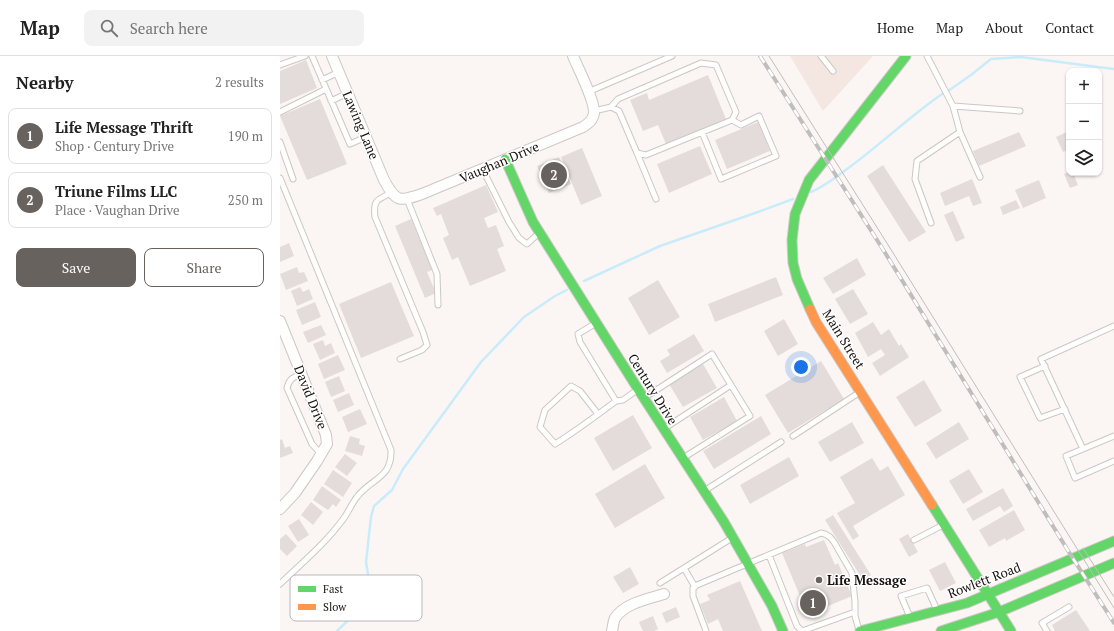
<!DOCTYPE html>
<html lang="en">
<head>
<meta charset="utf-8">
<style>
	body { margin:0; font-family:"PT Serif",serif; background:#f2f2f2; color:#222 }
	.controls { position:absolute; right:12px; top:12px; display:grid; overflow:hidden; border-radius:8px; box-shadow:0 1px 3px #0004 }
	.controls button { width:36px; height:36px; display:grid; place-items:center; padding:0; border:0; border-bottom:1px solid #e0e0e0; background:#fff; color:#222; font:20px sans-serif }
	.you { position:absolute; left:521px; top:311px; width:14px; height:14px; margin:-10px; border:3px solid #fff; border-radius:50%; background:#1a73e8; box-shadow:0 0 0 6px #1a73e833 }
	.badge { display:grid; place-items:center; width:26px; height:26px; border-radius:50%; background:#68625e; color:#fff; font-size:13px; font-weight:700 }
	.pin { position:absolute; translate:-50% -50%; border:2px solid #fff; box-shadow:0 1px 4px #0006 }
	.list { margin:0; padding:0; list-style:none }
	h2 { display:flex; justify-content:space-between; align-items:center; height:52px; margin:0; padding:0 16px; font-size:17px }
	h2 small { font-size:13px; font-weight:400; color:#767676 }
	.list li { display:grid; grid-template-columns:26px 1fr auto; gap:12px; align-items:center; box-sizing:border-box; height:56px; margin:0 8px 8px; padding:0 8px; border:1px solid #e0e0e0; border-radius:8px }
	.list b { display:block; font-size:15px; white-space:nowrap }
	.list p { margin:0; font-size:13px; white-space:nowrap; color:#767676 }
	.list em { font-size:13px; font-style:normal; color:#767676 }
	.actions { display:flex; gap:8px; padding:12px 16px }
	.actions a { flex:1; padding:9px 0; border:1px solid #68625e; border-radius:8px; text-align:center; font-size:14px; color:#68625e }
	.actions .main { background:#68625e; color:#fff }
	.icon { flex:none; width:22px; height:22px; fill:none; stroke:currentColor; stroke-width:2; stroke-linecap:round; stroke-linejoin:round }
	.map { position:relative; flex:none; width:834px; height:575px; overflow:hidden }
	header { display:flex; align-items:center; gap:24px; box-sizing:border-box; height:56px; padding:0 20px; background:#fff; border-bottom:1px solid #e0e0e0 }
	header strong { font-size:19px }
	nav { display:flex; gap:22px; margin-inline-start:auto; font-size:14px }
	.search { width:280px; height:36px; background:#f2f2f2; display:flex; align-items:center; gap:10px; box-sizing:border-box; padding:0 14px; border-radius:8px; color:#767676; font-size:15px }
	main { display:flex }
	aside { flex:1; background:#fff }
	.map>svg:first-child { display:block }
	.built { fill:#f4e7e2 }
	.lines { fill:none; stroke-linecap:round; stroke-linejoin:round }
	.stream { stroke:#c9ecfa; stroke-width:2.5 }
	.building { fill:#e3dcda }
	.lane-casing { stroke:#cdc7c4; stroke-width:7 }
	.street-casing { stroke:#cdc7c4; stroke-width:12 }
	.fast-casing { stroke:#cdc7c4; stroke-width:11 }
	.slow-casing { stroke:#cdc7c4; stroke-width:11 }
	.lane { stroke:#fefefd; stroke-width:5 }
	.street { stroke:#fefefd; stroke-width:10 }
	.fast { stroke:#63d668; stroke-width:9 }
	.slow { stroke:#ff974d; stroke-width:9 }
	.tram { stroke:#bfbdbd; stroke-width:1 }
	.rail-casing { stroke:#bfbdbd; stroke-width:4 }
	.rail { stroke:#fff; stroke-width:2.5; stroke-dasharray:8; stroke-linecap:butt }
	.poi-dot { fill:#68625e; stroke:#fff; stroke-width:1.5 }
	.labels { text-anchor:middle; stroke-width:3; stroke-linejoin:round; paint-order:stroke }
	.street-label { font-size:13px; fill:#19120e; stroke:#fff }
	.poi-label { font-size:13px; font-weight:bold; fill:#19120e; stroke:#fff; text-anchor:start }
	.key { fill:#fff; stroke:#bab8b7; stroke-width:1 }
	.key-label { font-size:11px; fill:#19120e }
</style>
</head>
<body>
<header>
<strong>Map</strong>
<div class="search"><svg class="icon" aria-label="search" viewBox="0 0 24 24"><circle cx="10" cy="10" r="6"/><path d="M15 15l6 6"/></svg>Search here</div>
<nav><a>Home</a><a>Map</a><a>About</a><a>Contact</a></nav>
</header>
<main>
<aside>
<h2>Nearby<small>2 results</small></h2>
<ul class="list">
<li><span class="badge">1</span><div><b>Life Message Thrift</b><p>Shop · Century Drive</p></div><em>190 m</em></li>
<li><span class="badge">2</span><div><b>Triune Films LLC</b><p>Place · Vaughan Drive</p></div><em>250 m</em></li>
</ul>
<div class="actions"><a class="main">Save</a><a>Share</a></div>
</aside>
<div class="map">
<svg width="834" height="575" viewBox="0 0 834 575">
	<rect width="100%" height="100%" fill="#fbf6f4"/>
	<path class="built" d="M510 0H593L543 55Z"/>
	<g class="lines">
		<path class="stream" d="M668 35 691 19 711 3 741 1 834 13
			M531 136C545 130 555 122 567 113 600 89 629 61 662 38
			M304 225 380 190 478 156 513 143
			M57 575 89 544 90 531 86 506 91 461 94 450 112 434 123 413 201 306 244 261 275 240 287 234"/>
	</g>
	<path class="building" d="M26 4 37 32 0 48V15Z
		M428 19 446 63 386 88 378 69 363 75 350 44 367 37 369 44Z
		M40 43 67 108 27 124 0 60Z
		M478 66 490 95 447 113 435 84Z
		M789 75V93L783 96 776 81Z
		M739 76 746 90 699 110 693 95Z
		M420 90 432 118 389 137 377 108Z
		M302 92 322 140 301 149 281 101Z
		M279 101 291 128 269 137 257 110Z
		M603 109 646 176 629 186 587 120Z
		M789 116V117H793L798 129 790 132 784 118Z
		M692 123 702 147 693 150 689 140 665 150 660 137Z
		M759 124 766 142 743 152 735 134Z
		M206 129 218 156 204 162 208 172 216 169 224 190 217 193 226 215 190 230 178 201 172 204 163 182 169 179 161 158 157 160 153 152Z
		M736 144 740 152 723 159 720 151Z
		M673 155 685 182 676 186 664 159Z
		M131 163 152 214 147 216 156 237 145 242 115 170Z
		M9 187 14 200 0 206V191Z
		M577 202 586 219 553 238 543 222Z
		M17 211 19 217 24 216 28 225 6 234 0 218Z
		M496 221 503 239 435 266 428 248Z
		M378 224 400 261 369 279 348 242Z
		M111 226 134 280 81 302 59 248Z
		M20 231 23 236 29 233 33 243 17 250 11 235Z
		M573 233 588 258 570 268 555 243Z
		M35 246 41 261 22 269 16 254Z
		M504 263 518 288 498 300 484 275Z
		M593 266 601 279 609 273 619 290 621 288 629 301 600 320 592 307 605 299 601 293 588 301 575 277Z
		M41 269 46 279 28 287 23 276Z
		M414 278 424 295 387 317 380 305 390 299 387 294Z
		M43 284 45 290 51 287 55 297 40 304 33 288Z
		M58 299 65 314 44 323 38 308Z
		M541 305 564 343 508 377 485 339Z
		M423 308 437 332 403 351 389 328Z
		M59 320 65 335 51 341 45 326Z
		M644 324 662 355 635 371 616 341Z
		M69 337 74 349 58 356 53 344Z
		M444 341 457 365 423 384 410 361Z
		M80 353 87 368 68 376 62 361Z
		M353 359 372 392 333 415 314 382Z
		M481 360 491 378 434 413 423 395Z
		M572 366 584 387 550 406 538 386Z
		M679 366 689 383 656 403 646 387Z
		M70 380 80 383 79 388 85 390 82 400 65 395Z
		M2 383 5 392 10 390 13 397 0 402V384Z
		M65 398 77 407 67 420 55 411Z
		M509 401 519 420 470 448 460 429Z
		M592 402 600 415 608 410 625 439 573 470 579 480 573 484 557 457 575 447 560 421Z
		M365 408 385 442 335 472 315 438Z
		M689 413 703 436 683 448 669 425Z
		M53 414 72 427 63 441 44 428Z
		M42 430 61 444 56 451 53 448 48 454 33 444Z
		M723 432 733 450 724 456 720 450 693 465 686 453Z
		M31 446 43 456 33 469 21 459Z
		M734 454 745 474 726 485 725 482 709 491 699 474Z
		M553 459 591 519 583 524 545 464Z
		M19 463 29 479 18 486 8 470Z
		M6 478 17 490 7 500 0 493V483Z
		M628 478 638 496 629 501 619 483Z
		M544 484 555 509 558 507 572 540 534 556 525 552 502 497 525 488 526 491Z
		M665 506 676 527 660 535 649 514Z
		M350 511 359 528 343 537 333 521Z
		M460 525 482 575H443L438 563 428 568 420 548 430 544 427 539Z
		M396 551 400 561 386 567 382 557Z
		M796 554 810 575H775L772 569Z
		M373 560 378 573 374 575H363L359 566Z"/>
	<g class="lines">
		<defs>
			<path id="lane" d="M32 0 70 88 86 81
				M541 0 553 15
				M647 0 673 50 680 76 637 105 635 123 651 167
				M0 9 25 0
				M42 24 59 16
				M308 36 392 0
				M51 45 68 37
				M673 50 740 55
				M314 55 331 51 339 55 357 97 366 99 452 64 456 56 436 9 421 7 338 43 331 51
				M0 56 46 33
				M422 76 441 123 496 100 479 60 461 69 452 64
				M680 76 700 121
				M0 86 13 123
				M357 97 376 143
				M202 112 229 166 239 182 247 188 259 177
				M0 122 111 394C112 423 91 422 77 441 72 447 69 455 64 462 46 487 22 507 0 528
				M111 137C97 144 93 144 95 161L143 276 147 289 142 294 120 303
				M127 143 157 218 158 249
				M316 267 298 278 300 286 336 345 343 344 357 334
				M834 270 761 303 803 393 834 380
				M765 310 740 321 760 362 785 353
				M22 318C13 321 9 323 7 332L32 388 41 398
				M364 342 432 298 470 360 403 402
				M318 358 300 335 291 330 265 354 260 371 275 388C296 375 316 360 336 345
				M385 372 451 329
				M513 380 580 336
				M803 393 786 400 795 422 834 405
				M424 435 501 386
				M634 484 663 469
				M489 499 517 570 522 575
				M404 512 415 531
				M380 527 452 482
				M630 561 621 540 647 532 657 554
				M426 575 413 540V532L417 529 541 477 545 478 550 481 554 486 572 517 575 546V560L579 574
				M522 575 575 556
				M767 575 762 567 789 551"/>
			<path id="street" d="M52 0 104 124C116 146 119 146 142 138L303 71C309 67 313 64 314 57 315 45 298 12 293 0
				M0 265 46 379 47 388 37 405 15 437 0 453
				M332 575C333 571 333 566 335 562 345 547 368 543 384 538"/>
			<path id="fast" d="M225 103 253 166 358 333 444 466 492 550 503 575
				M530 253 517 223 513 207 512 184 515 158 529 124 626 0
				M652 449 731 575
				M580 575 687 547 834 485
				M661 575 719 556 834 507"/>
			<path id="slow" d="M530 253 536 266 652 449"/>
		</defs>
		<use href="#lane" class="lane-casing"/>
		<use href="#street" class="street-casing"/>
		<use href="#fast" class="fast-casing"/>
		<use href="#slow" class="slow-casing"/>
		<use href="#lane" class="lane"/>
		<use href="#street" class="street"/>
		<use href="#fast" class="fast"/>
		<use href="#slow" class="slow"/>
		<path class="tram" d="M489 0 610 192 834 552
			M803 492 834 541"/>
		<defs>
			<path id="rail" d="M480 0 604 195 787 493 834 567"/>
		</defs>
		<use href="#rail" class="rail-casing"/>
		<use href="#rail" class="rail"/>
	</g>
	<circle class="poi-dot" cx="539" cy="524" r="4"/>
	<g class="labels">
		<g class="street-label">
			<text transform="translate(81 69) rotate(67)" y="5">Lawing Lane</text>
			<text transform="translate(219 106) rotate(-23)" y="5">Vaughan Drive</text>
			<text transform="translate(564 283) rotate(58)" y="5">Main Street</text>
			<text transform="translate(373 333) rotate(58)" y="5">Century Drive</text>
			<text transform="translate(31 341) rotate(68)" y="5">David Drive</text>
			<text transform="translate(704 524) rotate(-21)" y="5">Rowlett Road</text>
		</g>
		<g class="poi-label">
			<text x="547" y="529">Life Message</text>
		</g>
	</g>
	<rect x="10" y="519" width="132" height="46" rx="6" class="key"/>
	<rect x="18" y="530" width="18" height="6" fill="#63d668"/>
	<rect x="18" y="548" width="18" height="6" fill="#ff974d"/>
	<g class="key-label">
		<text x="43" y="537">Fast</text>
		<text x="43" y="555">Slow</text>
	</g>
</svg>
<div class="controls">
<button>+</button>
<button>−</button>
<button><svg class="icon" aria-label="layers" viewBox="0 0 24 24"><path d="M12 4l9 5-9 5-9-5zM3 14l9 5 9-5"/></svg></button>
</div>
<div class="you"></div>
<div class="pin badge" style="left:533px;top:547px">1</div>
<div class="pin badge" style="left:274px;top:119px">2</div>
</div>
</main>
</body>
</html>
